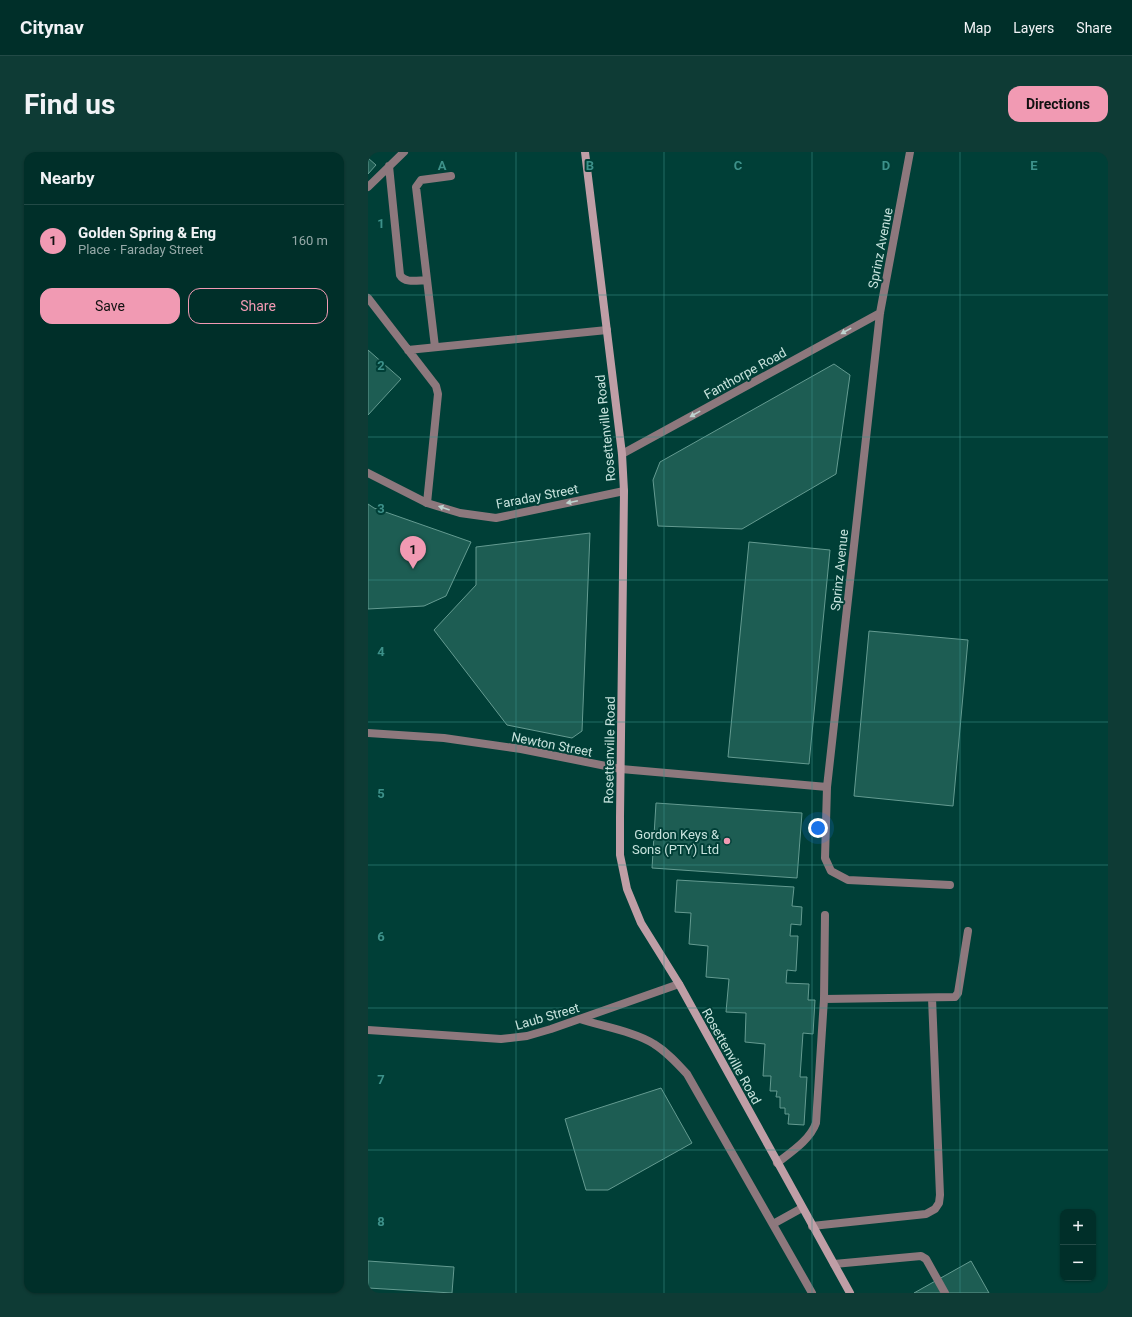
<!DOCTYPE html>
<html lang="en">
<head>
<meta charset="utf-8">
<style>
	body { margin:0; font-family:Roboto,sans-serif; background:#0e3b35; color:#f1f3f6 }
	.controls { position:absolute; right:12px; bottom:12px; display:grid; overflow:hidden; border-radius:8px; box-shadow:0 1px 3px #0004 }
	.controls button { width:36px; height:36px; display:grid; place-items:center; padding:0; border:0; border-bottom:1px solid #224a46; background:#002f29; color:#f1f3f6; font:20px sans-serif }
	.you { position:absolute; left:450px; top:676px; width:14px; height:14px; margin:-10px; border:3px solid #fff; border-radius:50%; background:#1a73e8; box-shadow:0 0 0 6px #1a73e833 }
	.badge { display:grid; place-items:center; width:26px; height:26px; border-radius:50%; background:#f19ab3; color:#111; font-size:13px; font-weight:700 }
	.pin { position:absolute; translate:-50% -33px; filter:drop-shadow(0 1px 2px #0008) }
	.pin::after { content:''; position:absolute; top:21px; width:14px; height:12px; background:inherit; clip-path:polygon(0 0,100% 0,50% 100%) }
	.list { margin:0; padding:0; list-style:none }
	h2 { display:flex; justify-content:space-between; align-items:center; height:52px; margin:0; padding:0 16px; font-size:17px }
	h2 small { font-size:13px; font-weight:400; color:#95a9a8 }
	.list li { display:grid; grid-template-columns:26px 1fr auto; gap:12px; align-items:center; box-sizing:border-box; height:72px; padding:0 16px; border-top:1px solid #224a46 }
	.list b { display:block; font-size:15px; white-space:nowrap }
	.list p { margin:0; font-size:13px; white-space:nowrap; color:#95a9a8 }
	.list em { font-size:13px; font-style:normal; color:#95a9a8 }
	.actions { display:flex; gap:8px; padding:12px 16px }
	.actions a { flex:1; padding:9px 0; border:1px solid #f19ab3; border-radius:12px; text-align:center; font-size:14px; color:#f19ab3 }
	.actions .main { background:#f19ab3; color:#111 }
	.map { position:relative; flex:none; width:740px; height:1141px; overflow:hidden; border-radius:12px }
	header { display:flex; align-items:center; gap:24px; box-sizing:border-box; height:56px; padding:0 20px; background:#002f29; border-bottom:1px solid #224a46 }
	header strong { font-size:19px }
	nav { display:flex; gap:22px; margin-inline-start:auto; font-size:14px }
	.intro { display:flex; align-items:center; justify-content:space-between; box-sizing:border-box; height:96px; padding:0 24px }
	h1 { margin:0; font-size:28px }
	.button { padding:10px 18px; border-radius:12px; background:#f19ab3; color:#111; font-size:14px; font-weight:700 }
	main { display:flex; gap:24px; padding:0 24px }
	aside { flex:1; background:#002f29; border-radius:12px; box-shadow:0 1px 3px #0004 }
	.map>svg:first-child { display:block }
	.building { fill:#1d5d53; stroke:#649b91 }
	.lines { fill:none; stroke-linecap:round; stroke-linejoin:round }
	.lane { stroke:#8d787d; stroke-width:8 }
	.street { stroke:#8d787d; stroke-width:8 }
	.secondary { stroke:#bf9ea6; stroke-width:8 }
	.oneway { fill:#bed3cf }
	.grid { fill:none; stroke:#3d918a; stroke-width:1; stroke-opacity:0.55 }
	.poi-dot { fill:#f19ab3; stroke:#003f37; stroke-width:1.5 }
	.labels { text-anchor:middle; stroke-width:4; stroke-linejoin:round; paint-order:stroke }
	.street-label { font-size:13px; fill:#c7e3dd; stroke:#003f37 }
	.poi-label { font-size:13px; fill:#c7e3dd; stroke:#003f37; text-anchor:end }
	.grid-label { font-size:13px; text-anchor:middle; font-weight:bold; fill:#3d918a; stroke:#003f37; stroke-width:4; stroke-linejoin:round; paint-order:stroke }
</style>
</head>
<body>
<header>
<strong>Citynav</strong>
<nav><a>Map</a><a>Layers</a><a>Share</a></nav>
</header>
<div class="intro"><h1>Find us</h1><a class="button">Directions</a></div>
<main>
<aside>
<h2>Nearby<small></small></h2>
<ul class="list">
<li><span class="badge">1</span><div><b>Golden Spring &amp; Eng</b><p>Place · Faraday Street</p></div><em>160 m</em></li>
</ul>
<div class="actions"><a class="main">Save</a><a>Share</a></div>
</aside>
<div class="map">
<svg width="740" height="1141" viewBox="0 0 740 1141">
	<rect width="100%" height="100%" fill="#003f37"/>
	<path class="building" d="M0 6 8 13 0 22Z
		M0 198 33 227 0 263Z
		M466 212 482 223 468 322 374 377 290 374 285 328 292 310Z
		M0 352 6 356 103 390 78 444 56 454 0 457Z
		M222 381 214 579 204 586 139 573 66 478 108 433V395Z
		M381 390 462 398 441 612 360 605Z
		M501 479 600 488 585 654 486 644Z
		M288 651 434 661 429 726 284 716Z
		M309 728 426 735 424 754 434 755 433 773 423 772 422 784H430L428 819 419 818 418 831 441 832 440 848H447L445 882 435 881 432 925H439L436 973 420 972 421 962H417V956H412V945H408L409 939H402L403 924H395L397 892 377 890 378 861 358 860 361 827 338 825 340 794 321 792 323 761 307 760Z
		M293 936 324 991 240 1038H218L197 967Z
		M0 1109 86 1115 84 1141 0 1136Z
		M603 1109 621 1141H546Z"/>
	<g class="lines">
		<path class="lane" d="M21 14 32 123C37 132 51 128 59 128
			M0 35 36 0
			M0 146 68 234 70 242 59 351
			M67 195 48 35 53 28 83 24
			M40 198 239 178
			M459 635 457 706 463 719 480 728 582 733
			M456 847 587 845 590 841 600 779
			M212 867C233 874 268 880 286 892 299 900 309 911 319 922L444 1141
			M409 1011C423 1000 442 988 448 971L456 847 457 763
			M405 1072 434 1056
			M444 1074 558 1062 567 1057 571 1051 572 1043 564 846
			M466 1112 553 1104 558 1107 577 1141"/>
		<path class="street" d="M254 302 512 161
			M0 321 59 351 92 361 128 366 256 339
			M0 581 76 586 153 597 253 617 459 635 512 161 542 0
			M0 878 133 887 159 884 183 877 311 832"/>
		<path class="secondary" d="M217 0 254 302 256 339 252 665V703L259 737 273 771 311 832 482 1141"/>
	</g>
	<defs><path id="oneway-solid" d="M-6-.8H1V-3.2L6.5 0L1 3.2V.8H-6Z"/></defs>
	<g class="oneway">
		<use href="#oneway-solid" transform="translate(478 179) rotate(151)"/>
		<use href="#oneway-solid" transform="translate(327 262) rotate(151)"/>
		<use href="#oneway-solid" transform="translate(204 350) rotate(168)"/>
		<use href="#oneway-solid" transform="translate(76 356) rotate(-161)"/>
	</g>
	<path class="grid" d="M148 0V1141M296 0V1141M444 0V1141M592 0V1141M0 143H740M0 285H740M0 428H740M0 570H740M0 713H740M0 856H740M0 998H740"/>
	<circle class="poi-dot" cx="359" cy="689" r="4"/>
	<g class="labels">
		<g class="street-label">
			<text transform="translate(512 96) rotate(-79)" y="5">Sprinz Avenue</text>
			<text transform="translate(377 221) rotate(-29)" y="5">Fanthorpe Road</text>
			<text transform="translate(237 276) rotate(-96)" y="5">Rosettenville Road</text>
			<text transform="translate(169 344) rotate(-11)" y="5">Faraday Street</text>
			<text transform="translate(471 418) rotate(-84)" y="5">Sprinz Avenue</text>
			<text transform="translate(184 592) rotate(11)" y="5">Newton Street</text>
			<text transform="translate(241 598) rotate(-89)" y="5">Rosettenville Road</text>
			<text transform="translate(179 864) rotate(-16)" y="5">Laub Street</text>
			<text transform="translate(364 904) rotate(61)" y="5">Rosettenville Road</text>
		</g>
		<g class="poi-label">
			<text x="351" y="687">Gordon Keys &amp;<tspan x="351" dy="15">Sons (PTY) Ltd</tspan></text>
		</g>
	</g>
	<g class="grid-label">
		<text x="74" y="18">A</text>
		<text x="222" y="18">B</text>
		<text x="370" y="18">C</text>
		<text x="518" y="18">D</text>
		<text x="666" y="18">E</text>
		<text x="13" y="76">1</text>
		<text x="13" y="218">2</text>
		<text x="13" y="361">3</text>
		<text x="13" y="504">4</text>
		<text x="13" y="646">5</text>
		<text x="13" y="789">6</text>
		<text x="13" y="932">7</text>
		<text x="13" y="1074">8</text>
	</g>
</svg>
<div class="controls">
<button>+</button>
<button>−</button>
</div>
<div class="you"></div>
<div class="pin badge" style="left:45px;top:417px">1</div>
</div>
</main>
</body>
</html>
